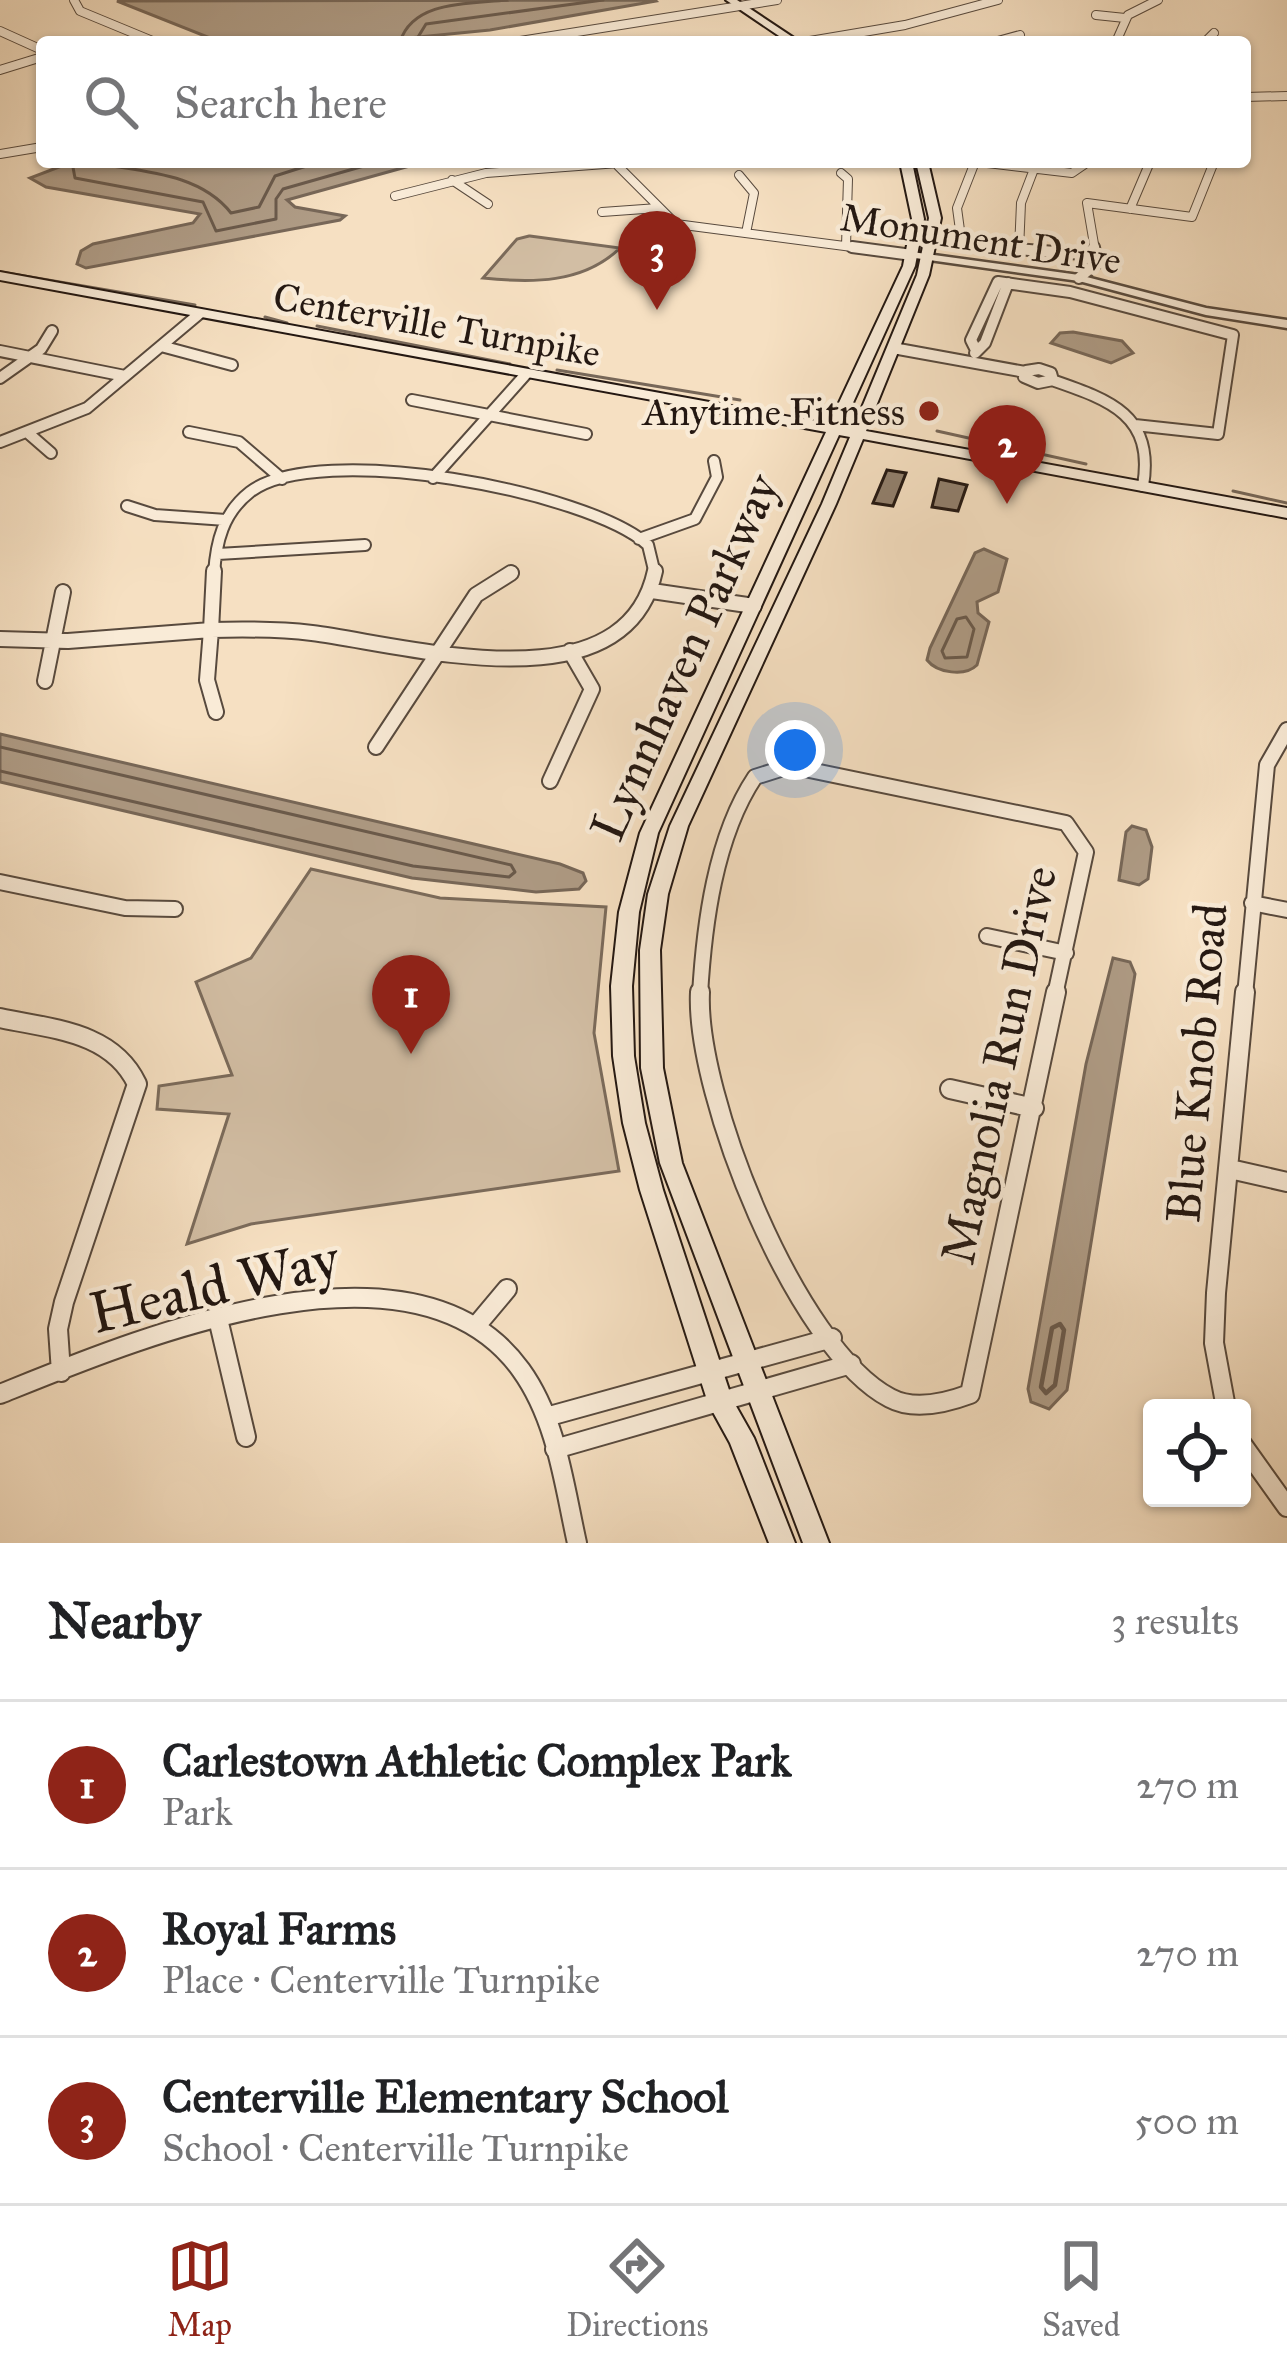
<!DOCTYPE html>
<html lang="en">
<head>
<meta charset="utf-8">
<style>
	body { margin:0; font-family:"IM FELL Great Primer",serif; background:#f6f6f6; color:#202124 }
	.controls { position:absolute; right:36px; bottom:36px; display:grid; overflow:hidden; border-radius:12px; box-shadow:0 3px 9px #0004 }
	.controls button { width:108px; height:108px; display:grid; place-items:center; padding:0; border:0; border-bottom:3px solid #e0e0e0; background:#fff; color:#202124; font:60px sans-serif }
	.you { position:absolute; left:795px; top:750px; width:42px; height:42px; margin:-30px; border:9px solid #fff; border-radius:50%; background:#1a73e8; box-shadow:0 0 0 18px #1a73e833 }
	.badge { display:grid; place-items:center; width:78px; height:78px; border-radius:50%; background:#8f2418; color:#fff; font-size:39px; font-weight:700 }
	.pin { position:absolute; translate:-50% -99px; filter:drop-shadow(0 3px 6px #0008) }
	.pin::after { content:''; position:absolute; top:63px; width:42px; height:36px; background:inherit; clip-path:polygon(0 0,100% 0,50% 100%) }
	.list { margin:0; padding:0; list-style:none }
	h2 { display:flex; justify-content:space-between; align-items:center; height:156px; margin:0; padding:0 48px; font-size:51px }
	h2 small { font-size:39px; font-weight:400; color:#757577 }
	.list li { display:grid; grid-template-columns:78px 1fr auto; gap:36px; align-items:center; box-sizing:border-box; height:168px; padding:0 48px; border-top:3px solid #e0e0e0 }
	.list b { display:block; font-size:45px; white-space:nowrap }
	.list p { margin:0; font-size:39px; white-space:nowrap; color:#757577 }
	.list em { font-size:39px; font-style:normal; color:#757577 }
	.icon { flex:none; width:66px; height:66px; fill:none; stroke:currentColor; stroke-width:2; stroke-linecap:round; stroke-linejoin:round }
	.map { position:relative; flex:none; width:1287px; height:1543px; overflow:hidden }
	.search { position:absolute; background:#fff; box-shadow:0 3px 9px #0004; left:36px; right:36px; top:36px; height:132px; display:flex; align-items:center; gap:30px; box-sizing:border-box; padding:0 42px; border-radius:12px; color:#757577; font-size:45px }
	.sheet { height:660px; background:#fff }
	nav { display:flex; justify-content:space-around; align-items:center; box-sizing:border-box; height:168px; border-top:3px solid #e0e0e0; background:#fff; font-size:33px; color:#757577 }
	nav a { display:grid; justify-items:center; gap:6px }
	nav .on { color:#8f2418 }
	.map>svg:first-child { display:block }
	.green { fill:#d2bea4; stroke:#7b6b5b; stroke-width:3 }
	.water { fill:#af9c86; stroke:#776758; stroke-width:3 }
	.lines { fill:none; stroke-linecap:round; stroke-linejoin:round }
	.shore-far1 { stroke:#6a5a4c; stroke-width:3 }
	.shore { stroke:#6a5a4c; stroke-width:4.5 }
	.stream { stroke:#776758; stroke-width:3 }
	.building { fill:#91806e; stroke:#241812; stroke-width:3 }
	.minor-far3-casing { stroke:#584a3e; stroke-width:10 }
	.minor-far2-casing { stroke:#584a3e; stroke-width:14 }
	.minor-far1-casing { stroke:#584a3e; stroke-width:18 }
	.minor-casing { stroke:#584a3e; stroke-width:22 }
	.tertiary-casing { stroke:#584a3e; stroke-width:5 }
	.secondary-casing { stroke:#241812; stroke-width:4 }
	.minor-far3 { stroke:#f9ebd7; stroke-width:8 }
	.minor-far2 { stroke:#f9ebd7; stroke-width:10 }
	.minor-far1 { stroke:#f9ebd7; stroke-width:14 }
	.minor { stroke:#f9ebd7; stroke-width:18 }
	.tertiary { fill:#f9ebd7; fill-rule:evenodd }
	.secondary { fill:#f9ebd7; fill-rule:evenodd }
	.poi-dot { fill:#8f2418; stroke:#f9ebd7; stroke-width:4.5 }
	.labels { text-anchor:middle; stroke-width:9; stroke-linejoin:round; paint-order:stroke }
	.far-street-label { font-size:39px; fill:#241812; stroke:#f9ebd7 }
	.far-poi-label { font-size:39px; fill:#241812; stroke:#f9ebd7; text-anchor:end }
	.street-label { font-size:48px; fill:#241812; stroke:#f9ebd7 }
	.near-street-label { font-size:57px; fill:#241812; stroke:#f9ebd7 }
</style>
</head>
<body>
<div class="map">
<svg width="1287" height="1543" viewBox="0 0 1287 1543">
	<rect width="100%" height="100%" fill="#f6e0c2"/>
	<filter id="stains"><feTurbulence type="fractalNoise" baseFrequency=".00167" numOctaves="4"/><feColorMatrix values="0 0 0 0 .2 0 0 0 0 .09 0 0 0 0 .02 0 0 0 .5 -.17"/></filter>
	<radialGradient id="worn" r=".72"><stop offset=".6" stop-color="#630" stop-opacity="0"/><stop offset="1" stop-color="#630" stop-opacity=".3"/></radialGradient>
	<path class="green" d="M529 236H530L620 248C583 284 531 283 483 278L517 239Z
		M311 869 440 898 606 907 594 1033 619 1171 251 1224 187 1244 229 1114 157 1109 159 1086 232 1075 196 982 251 958Z"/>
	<path class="water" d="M117 1 655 0 656 1 490 30 368 42H220Z
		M72 162H77L73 166 424 162 287 200 295 207 345 216 340 220 86 268 77 264 81 251 93 244 193 223 200 214 46 187 30 178Z
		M1073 332 1122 341 1133 353 1111 363 1051 343 1060 333Z
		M984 549 1007 559 998 592 977 602 978 613 989 622 977 665C965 677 937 673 927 660L930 648 975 553Z
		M0 734 560 864 583 873 586 881 579 889 536 892 412 878 0 782Z
		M1132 826 1146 830 1152 847 1148 879 1139 885 1119 880 1126 832Z
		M1113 958 1130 962 1135 974 1067 1390 1049 1409 1031 1402 1028 1389 1086 1064Z"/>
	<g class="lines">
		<path class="shore-far1" d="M400 42C413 0 470 4 507 0
			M415 42 426 24 603 0
			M72 162 75 178 203 202 216 231 276 219V199L283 189 378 162
			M88 162C138 172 198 171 231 213L259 207 275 176 319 162
			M966 617 974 629 967 657 945 658 942 651 957 619Z
			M0 747 511 865 515 872 509 877 413 866 0 771"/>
		<path class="shore" d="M1060 1324 1064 1330 1055 1385 1046 1393 1041 1387 1052 1328Z"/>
		<path class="stream" d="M1 272 195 305
			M265 317 287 323
			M317 326 510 364
			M557 370 740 400
			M937 431 1086 464
			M1233 491 1287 503"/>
	</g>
	<path class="building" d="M887 470 906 473 893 506 873 503Z
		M939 479 967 485 958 511 932 507Z"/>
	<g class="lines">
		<defs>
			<path id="minor-far3" d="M74 0 80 11 155 42
				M1096 15 1125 18
				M0 31 42 50
				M514 42 777 0
				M804 42 905 25 998 0
				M994 42 1020 35
				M1116 42 1128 15 1158 0
				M1205 42 1214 33
				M0 70 42 57
				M1245 97 1287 96
				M0 154 42 147
				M975 162 957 208 962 245 1030 250
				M979 162 1072 173 1088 162
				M618 166 676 224 875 250
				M841 173 848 179 846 246
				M739 175 754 193 746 233
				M452 180 488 204
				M395 196 486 173 632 162
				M1130 209 1150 162
				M602 212 658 208
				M1019 250 1021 203 1034 169
				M1095 250 1087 203 1192 217 1214 162"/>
			<path id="minor-far2" d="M852 247 912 255
				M990 247 1095 255
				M1079 278 1097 263 1094 247
				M161 346 232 365
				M893 348 1025 372
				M976 350 971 340 998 282 1070 292 1233 335 1218 434 1135 425
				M0 351 125 376
				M975 353 985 343 1008 283
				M1039 369 1051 373 1053 380 1038 383 1024 377 1026 371Z
				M0 378 41 349 52 331
				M1052 380C1110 400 1155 415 1143 486
				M412 400 586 434
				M189 432 239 442 282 479
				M28 433 51 453
				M0 442 87 408 199 314
				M433 478 526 374
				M127 506 155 515 226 520
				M639 539 695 519 717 477 714 461
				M218 554 365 545
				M214 574C216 542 223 513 250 492 318 440 588 491 648 545L655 574"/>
			<path id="minor-far1" d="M652 591 754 606
				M211 630 207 680 216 712
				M211 630 214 571
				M211 630C245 629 278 629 312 633 408 645 625 710 655 571
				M0 639 68 641 211 630
				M45 681 63 592
				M376 747 476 595 511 573
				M550 781 592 689 570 651
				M0 882 125 908 175 909
				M1252 903 1287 910
				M987 936 1066 953
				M700 995C704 925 715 837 755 777L790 766 1066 823 1086 852 1055 995
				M1245 995 1267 765 1287 730"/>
			<path id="minor" d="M700 992C695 1094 796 1349 890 1398 914 1411 946 1403 970 1394L1056 992
				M0 1018C51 1029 112 1031 137 1084L64 1302 58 1329 61 1372
				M950 1089 1034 1108
				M1230 1169 1287 1182
				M219 1323 246 1437
				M476 1326 507 1289
				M0 1394C134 1340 414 1221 521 1370 557 1420 564 1485 577 1543
				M1226 1408 1214 1343 1216 1293 1245 992
				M546 1417 832 1338
				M1242 1444 1287 1507
				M555 1449 851 1364"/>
			<path id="tertiary" d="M912 252 1079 275 1206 308 1287 320V328L1206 315 1079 281 908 257 906 255Z"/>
			<path id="secondary" d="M726 0H737L800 42H788Z
				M900 162H912L924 219 915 266 842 427 853 429 917 275 929 218 916 162H928L941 218 929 275 866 431 1287 508V518L863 439 836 504 688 826 668 894 660 950 663 1068 682 1163 829 1543H803L660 1163 641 1068 640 950 648 894 670 826 822 504 850 437 839 435 658 833 639 912 632 986 634 1056 645 1123 663 1190 732 1399 754 1438 795 1543H769L730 1443 708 1403 640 1190 623 1123 613 1056 611 986 619 912 640 833 826 432 0 280V272L829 424 903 266 912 219Z"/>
		</defs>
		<use href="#minor-far3" class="minor-far3-casing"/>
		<use href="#minor-far2" class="minor-far2-casing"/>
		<use href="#minor-far1" class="minor-far1-casing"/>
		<use href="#minor" class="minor-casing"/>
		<use href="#tertiary" class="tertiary-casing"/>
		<use href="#secondary" class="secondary-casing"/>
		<use href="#minor-far3" class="minor-far3"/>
		<use href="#minor-far2" class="minor-far2"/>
		<use href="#minor-far1" class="minor-far1"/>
		<use href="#minor" class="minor"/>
		<use href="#tertiary" class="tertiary"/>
		<use href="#secondary" class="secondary"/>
	</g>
	<circle class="poi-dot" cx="929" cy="411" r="12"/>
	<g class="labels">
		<g class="far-street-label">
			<text transform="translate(981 238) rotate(9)" y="14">Monument Drive</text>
			<text transform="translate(437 324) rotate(10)" y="14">Centerville Turnpike</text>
		</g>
		<g class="far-poi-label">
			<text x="905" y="425">Anytime Fitness</text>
		</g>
		<g class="street-label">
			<text transform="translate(684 657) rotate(-66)" y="17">Lynnhaven Parkway</text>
			<text transform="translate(1196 1063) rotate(-85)" y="17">Blue Knob Road</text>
			<text transform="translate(998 1065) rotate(-78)" y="17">Magnolia Run Drive</text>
		</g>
		<g class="near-street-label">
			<text transform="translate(214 1285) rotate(-13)" y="20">Heald Way</text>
		</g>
	</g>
	<rect width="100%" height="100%" filter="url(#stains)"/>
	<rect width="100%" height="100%" fill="url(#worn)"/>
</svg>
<div class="controls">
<button><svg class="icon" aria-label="locate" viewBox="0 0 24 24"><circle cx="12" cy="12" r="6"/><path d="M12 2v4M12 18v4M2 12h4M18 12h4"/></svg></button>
</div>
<div class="you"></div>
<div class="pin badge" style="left:411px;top:1054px">1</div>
<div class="pin badge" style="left:1007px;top:504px">2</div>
<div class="pin badge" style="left:657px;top:310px">3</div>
<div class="search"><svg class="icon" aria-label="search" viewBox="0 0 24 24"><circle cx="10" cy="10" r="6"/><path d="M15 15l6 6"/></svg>Search here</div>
</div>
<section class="sheet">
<h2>Nearby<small>3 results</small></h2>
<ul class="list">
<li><span class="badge">1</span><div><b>Carlestown Athletic Complex Park</b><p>Park</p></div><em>270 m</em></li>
<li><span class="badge">2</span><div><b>Royal Farms</b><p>Place · Centerville Turnpike</p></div><em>270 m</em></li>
<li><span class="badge">3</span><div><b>Centerville Elementary School</b><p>School · Centerville Turnpike</p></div><em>500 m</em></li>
</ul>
</section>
<nav>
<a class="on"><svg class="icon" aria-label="map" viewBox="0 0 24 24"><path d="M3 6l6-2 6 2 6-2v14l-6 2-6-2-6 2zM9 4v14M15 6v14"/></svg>Map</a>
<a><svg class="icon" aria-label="directions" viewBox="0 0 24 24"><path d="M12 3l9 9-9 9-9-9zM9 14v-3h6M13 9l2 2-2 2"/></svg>Directions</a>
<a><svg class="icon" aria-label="saved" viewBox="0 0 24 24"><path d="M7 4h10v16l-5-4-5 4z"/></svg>Saved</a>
</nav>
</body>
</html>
